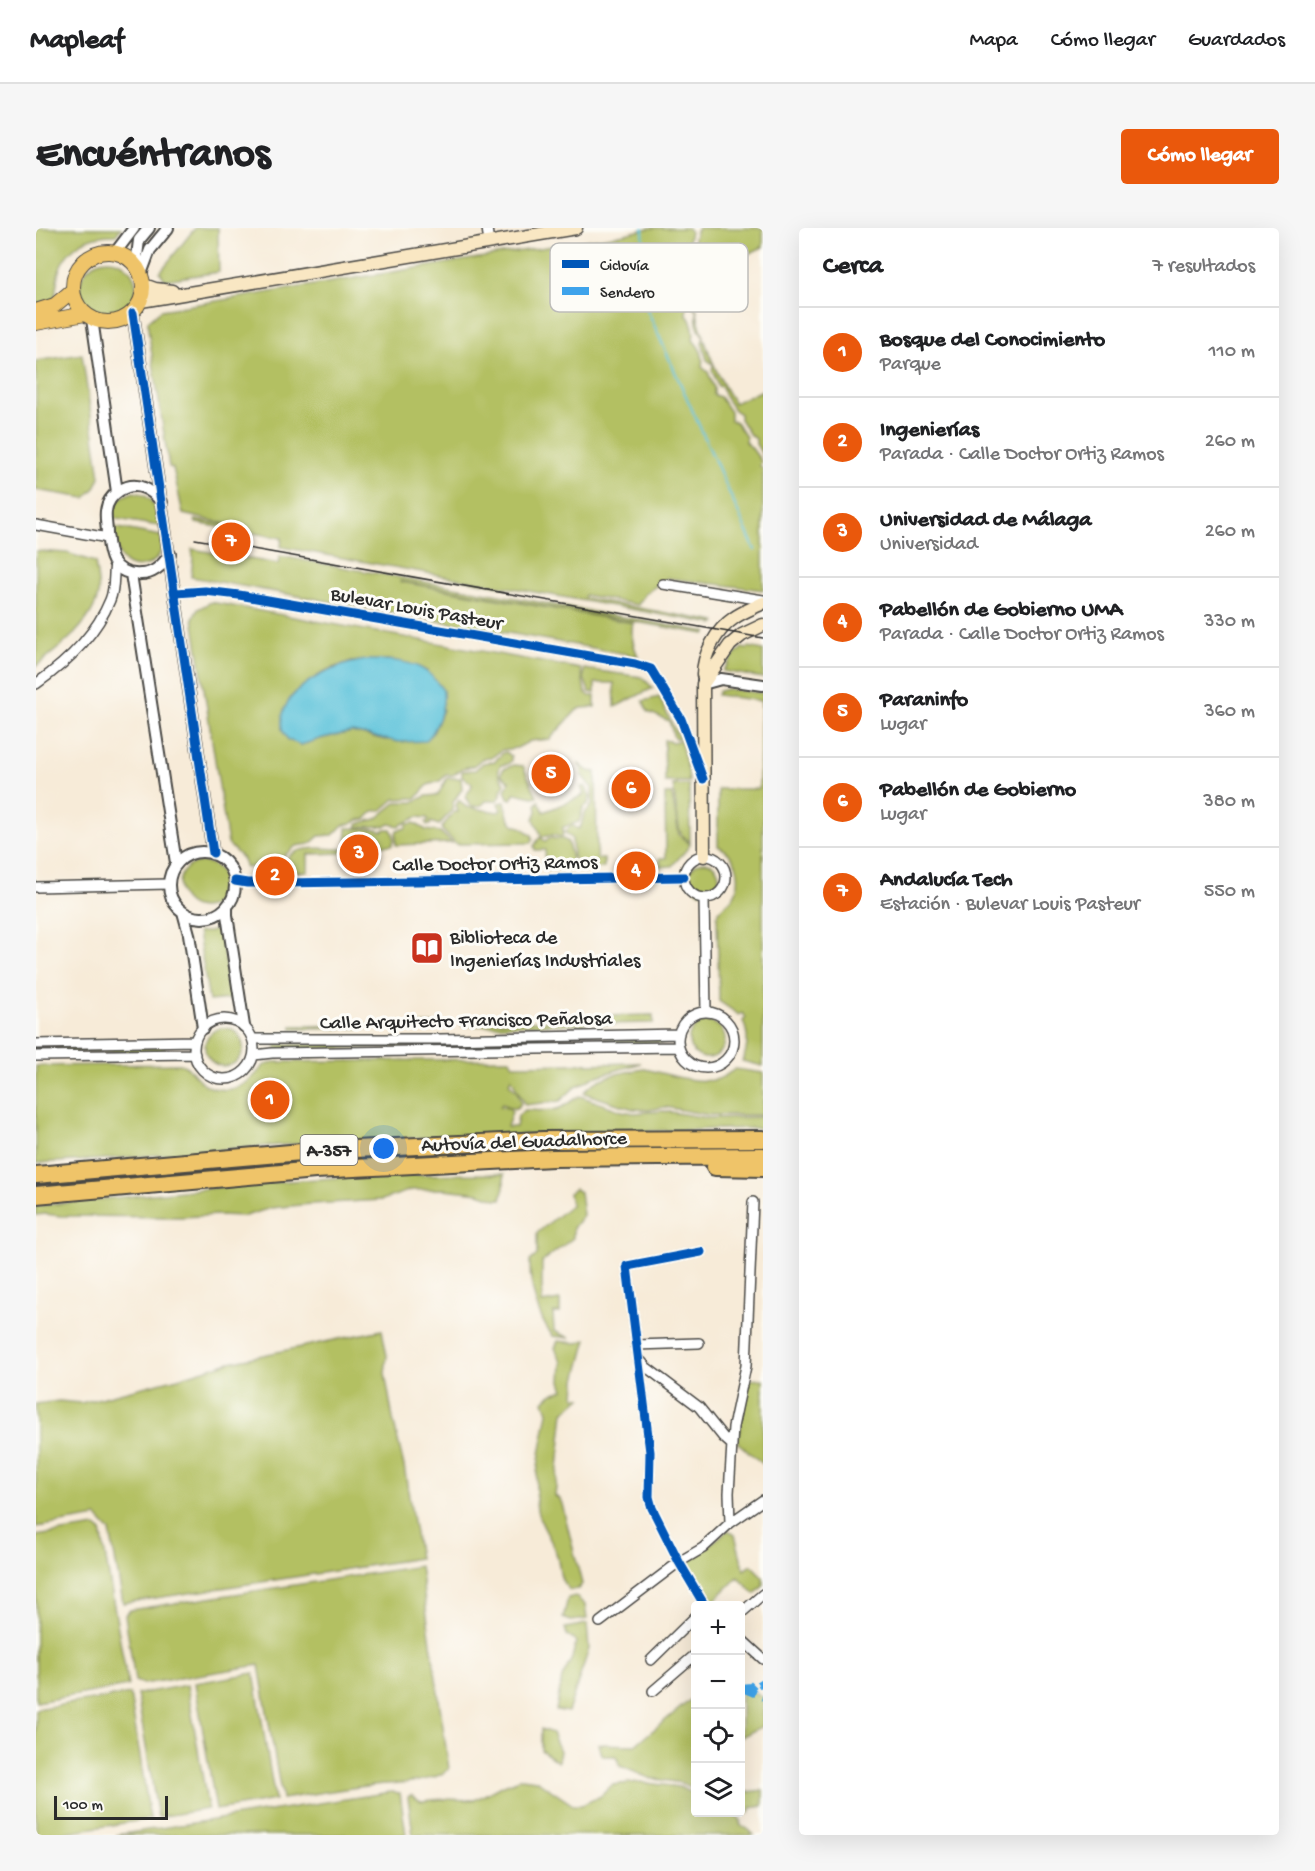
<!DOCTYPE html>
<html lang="es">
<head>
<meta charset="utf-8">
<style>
	body { margin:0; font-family:"Gochi Hand",sans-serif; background:#f6f6f6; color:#202124 }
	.controls { position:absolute; right:18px; bottom:18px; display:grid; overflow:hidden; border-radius:6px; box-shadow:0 6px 24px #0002 }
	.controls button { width:54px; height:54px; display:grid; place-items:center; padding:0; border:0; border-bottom:2px solid #e0e0e0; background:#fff; color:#202124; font:30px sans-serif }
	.scale { position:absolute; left:18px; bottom:15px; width:114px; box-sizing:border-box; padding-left:6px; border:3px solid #2b2b2b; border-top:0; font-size:16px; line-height:21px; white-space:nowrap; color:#2b2b2b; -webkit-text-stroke:4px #fdfcf7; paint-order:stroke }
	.you { position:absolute; left:348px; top:921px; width:21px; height:21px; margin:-15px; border:4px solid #fff; border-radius:50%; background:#1a73e8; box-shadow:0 0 0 9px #1a73e833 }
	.badge { display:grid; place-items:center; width:39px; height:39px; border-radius:50%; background:#ea580c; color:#fff; font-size:20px; font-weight:700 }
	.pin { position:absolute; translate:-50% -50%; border:3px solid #fff; box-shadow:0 2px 6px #0006 }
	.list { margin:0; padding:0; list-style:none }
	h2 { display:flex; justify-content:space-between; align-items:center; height:78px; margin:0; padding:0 24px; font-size:26px }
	h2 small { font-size:20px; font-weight:400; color:#757577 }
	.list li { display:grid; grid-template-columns:39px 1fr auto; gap:18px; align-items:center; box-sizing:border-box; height:90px; padding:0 24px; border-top:2px solid #e0e0e0 }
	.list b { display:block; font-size:22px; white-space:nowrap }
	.list p { margin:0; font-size:20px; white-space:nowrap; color:#757577 }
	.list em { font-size:20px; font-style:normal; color:#757577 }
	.icon { flex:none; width:33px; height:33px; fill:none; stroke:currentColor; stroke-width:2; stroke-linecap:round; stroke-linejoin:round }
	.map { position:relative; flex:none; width:727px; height:1607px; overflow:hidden; border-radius:6px }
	header { display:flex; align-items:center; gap:36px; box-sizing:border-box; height:84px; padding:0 30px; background:#fff; border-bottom:2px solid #e0e0e0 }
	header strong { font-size:28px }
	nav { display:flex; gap:33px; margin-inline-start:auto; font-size:21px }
	.intro { display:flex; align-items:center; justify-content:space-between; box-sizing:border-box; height:144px; padding:0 36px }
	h1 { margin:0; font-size:42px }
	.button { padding:15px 27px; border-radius:6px; background:#ea580c; color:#fff; font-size:21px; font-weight:700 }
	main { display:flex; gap:36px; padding:0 36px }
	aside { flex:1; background:#fff; border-radius:6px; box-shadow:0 6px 24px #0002 }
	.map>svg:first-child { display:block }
	.green { fill:#b3c062; stroke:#6f7646; stroke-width:1.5; fill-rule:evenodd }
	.water { fill:#5cc2da; stroke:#447682; stroke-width:1.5 }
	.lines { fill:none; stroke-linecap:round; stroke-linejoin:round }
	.stream { stroke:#5cc2da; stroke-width:2 }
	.minor-casing { stroke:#4a4845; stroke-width:12 }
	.tertiary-casing { stroke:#4a4845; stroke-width:14 }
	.secondary-casing { stroke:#4a4845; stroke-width:15 }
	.primary-casing { stroke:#4a4845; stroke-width:16 }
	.motorway-casing { stroke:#4a4845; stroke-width:20 }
	.minor { stroke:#fff; stroke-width:9 }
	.tertiary { stroke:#fff; stroke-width:10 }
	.secondary { stroke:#f9e7c3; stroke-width:12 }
	.primary { stroke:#efc469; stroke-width:14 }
	.motorway { stroke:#efc469; stroke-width:16 }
	.tram { stroke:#2b2b2b; stroke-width:1.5 }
	.quiet { stroke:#3ea3eb; stroke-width:8; stroke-dasharray:15 8; stroke-linecap:butt }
	.cycleway-casing { stroke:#fdfcf7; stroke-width:13 }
	.cycleway { stroke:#0057b8; stroke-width:9 }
	.labels { text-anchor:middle; stroke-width:6; stroke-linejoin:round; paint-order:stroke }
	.shield { fill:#fdfcf7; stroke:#6a6a68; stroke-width:1.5 }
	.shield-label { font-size:18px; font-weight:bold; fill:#2b2b2b }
	.street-label { font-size:20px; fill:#2b2b2b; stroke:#fdfcf7 }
	.poi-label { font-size:20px; fill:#2b2b2b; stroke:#fdfcf7; text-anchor:start }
	.key { fill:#fdfcf7; stroke:#bebdba; stroke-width:1.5 }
	.key-label { font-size:16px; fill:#2b2b2b }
</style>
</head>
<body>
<header>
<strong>Mapleaf</strong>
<nav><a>Mapa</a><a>Cómo llegar</a><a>Guardados</a></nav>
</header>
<div class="intro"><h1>Encuéntranos</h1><a class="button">Cómo llegar</a></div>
<main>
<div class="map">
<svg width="727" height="1607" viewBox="0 0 727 1607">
	<rect width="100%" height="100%" fill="#fdfcf7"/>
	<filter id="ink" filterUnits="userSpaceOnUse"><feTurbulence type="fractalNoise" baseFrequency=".0167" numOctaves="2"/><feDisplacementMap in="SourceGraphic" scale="12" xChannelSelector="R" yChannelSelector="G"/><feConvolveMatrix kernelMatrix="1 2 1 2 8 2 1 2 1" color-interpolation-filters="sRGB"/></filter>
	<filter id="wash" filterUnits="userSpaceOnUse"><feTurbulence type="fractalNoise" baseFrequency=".008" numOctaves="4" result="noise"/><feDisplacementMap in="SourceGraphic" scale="24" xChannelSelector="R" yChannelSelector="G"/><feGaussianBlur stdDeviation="1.35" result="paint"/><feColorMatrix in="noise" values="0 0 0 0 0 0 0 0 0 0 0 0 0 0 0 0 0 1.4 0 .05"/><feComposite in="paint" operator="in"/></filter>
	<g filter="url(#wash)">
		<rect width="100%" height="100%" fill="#f7ebd8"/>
		<path class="green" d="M0 0H85L80 7C75 7 70 7 65 8 46 10 28 25 23 43 20 53 21 63 18 72L0 77Z
			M159 0H182L183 44 129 52 124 44Z
			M614 0H652L654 3 651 21 647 25 650 32 649 50 646 56C653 65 652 75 650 85 656 94 659 101 657 112 665 121 668 127 666 139L672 144 678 160V167L684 169 694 184V192L700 194 710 209 709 214 715 219 725 233 724 238 727 242V362L631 350 609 366 602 377 549 367 548 370 680 394 678 396 245 319 246 310 160 295 159 292 213 301 147 286 137 240 133 239 112 101V93L125 82 589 6Z
			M662 0H727V19L701 31 699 28 660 47C659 58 658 69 660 80 666 111 681 149 698 175L727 162V228L720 216V211L714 207 704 191V186L698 182 688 167 686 159 682 158 676 142 677 136 671 132 666 115 668 108C660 100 660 92 661 82L656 78 654 60 657 55C654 45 652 38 659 28 656 19 657 7 662 0Z
			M44 60a28 28 0 1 1 56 0a28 28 0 1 1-56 0Z
			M46 126 64 249 59 260 49 270 0 262V133Z
			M98 264C118 267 120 281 123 298L75 290C77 275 83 268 98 264Z
			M77 299 125 308C126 314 127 321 123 327 116 339 96 344 86 331 79 323 79 309 77 299Z
			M156 321 242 336 244 328 671 404 669 406 365 353 366 354 597 395C594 407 597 417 602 428L155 349 157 329Z
			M0 323 31 325 59 334C60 344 64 357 62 367 56 396 22 421 0 438Z
			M175 374 545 441 549 464 554 468H559V479L546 480 541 482 514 511 494 513 481 520 466 522 455 530 446 531 437 538 427 540 417 547H410L404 553 392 557 380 570 359 571 346 582 338 583 330 591 322 592 315 596 307 597 297 607 283 608 274 616 260 618 249 627 246 634 210 640 206 630 192 616 157 390 162 381ZM352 432 376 437 391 443 407 482 397 505 349 512 316 504 287 510 265 517 252 512 246 501 255 469 272 454 291 442 313 434Z
			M713 419 727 422V450L687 443 696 430 706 420 711 421Z
			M548 441 606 449 617 460 579 479 578 455H559V465L553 464 548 450Z
			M691 461 727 465V838L706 833C713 819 713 807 707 793L710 790 707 785 703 787 683 773 681 687C684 678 692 677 697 669 705 657 704 638 694 627 691 623 686 620 682 618V561H723L725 473 681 467 683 463Z
			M623 469 643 510H638L633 493 612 484 607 473Z
			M628 512 637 514 644 512 652 543 653 554H629Z
			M470 524 475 528V533L472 536 465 537C459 545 466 549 469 555L465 563V568L460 573H450C446 578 440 580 434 577L429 569 435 560 436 556 426 548V543L439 542 447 535 459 533 467 525Z
			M543 536 552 543 560 544 561 631H568V640L541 641V633L537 629 536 611 529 604 536 597 542 601 545 598 548 586 556 577V560L546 548V541L543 537Z
			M478 537 487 538 501 568 497 569 479 565 475 571 472 570 469 562 474 554 465 546 467 541Z
			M411 550H425L426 561 417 574 416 582 403 597 395 594 394 597H391L390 594 393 592 391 590 381 589 363 598 354 596 350 598 321 599V596L340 591 361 574H377L390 568 402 567Z
			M637 557H653L654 614 645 606 643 600Z
			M548 558 550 559 554 569 552 576 547 580 543 594 527 599V607L524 609 517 607 506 609 498 591 501 583 500 577 503 573 508 584 548 567 545 559Z
			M629 566H636L643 607 654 616C652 622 641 631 636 638L624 639V630H630Z
			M423 572 430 579 462 584 465 582 462 575 469 574C471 583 470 591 479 597 481 598 486 599 488 601 490 603 492 606 496 607L497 612 495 615 420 616 406 602V599L418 584H422L420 577Z
			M378 595 390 602 404 604 416 615 360 617V606L361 602 370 600 371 596Z
			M311 600 341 601 346 603 350 601H355C358 605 359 613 356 617L310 618Z
			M504 609 509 613 513 610 527 611 532 614 538 641H510L509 622H499L498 618Z
			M308 621V625L272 626V644H253C249 640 248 637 251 631 259 616 293 621 308 621Z
			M143 657a23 23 0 1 1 46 0a23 23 0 1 1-46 0Z
			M653 649a15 15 0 1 1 30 0a15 15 0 1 1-30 0Z
			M184 701 195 771 173 773 162 704H172Z
			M617 787V795L566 796V788Z
			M549 792V796L426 798V794Z
			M653 812a18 18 0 1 1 36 0a18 18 0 1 1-36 0Z
			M414 796V799L256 801V798Z
			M169 819a19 19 0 1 1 38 0a19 19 0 1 1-38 0Z
			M626 811V815L469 817V813Z
			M460 813V817L240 821V817Z
			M129 818V823L0 825V820Z
			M467 831H474L477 837 605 835 558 849 538 860 524 873 489 877 475 850 473 855 481 864 485 875 482 879 478 881 466 876 464 879 473 880 476 884 471 899H480L482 888 488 882C500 882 517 885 528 878 534 874 537 871 544 868L586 883 598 885 628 883 672 890 727 889V900C583 904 439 906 295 914 197 919 99 931 0 935V838L144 836C154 837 160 853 172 858 187 865 205 861 216 850 226 842 223 837 238 834Z
			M609 841C631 846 656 855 678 852 686 851 693 845 699 841L727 845V887H673L629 879 613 882 597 881 548 865C559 847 590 844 609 841Z
			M468 946V959L465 971H460L443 965 408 961 375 962 346 972 275 976 235 980 209 988 183 987 145 989 25 988 10 986 0 987V978L224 955 340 947Z
			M539 961 544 964 547 987 537 1000V1010L506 1034V1075L524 1072V1085H517L518 1103 534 1110 517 1108C502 1092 493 1055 494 1033L501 1027V1005L535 977 533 965Z
			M346 1102 351 1128 349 1145 357 1191 368 1238 383 1330 87 1375 74 1303 61 1289 0 1299V1176L23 1173 45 1175 142 1150 194 1134Z
			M551 1111 540 1152 539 1169 545 1170 528 1184 519 1268 524 1271 526 1276 546 1356 542 1361 534 1362C520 1350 526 1341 520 1325 515 1310 505 1298 501 1282 496 1253 507 1214 512 1184L508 1173 515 1166 528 1162 525 1153 526 1134 519 1120 522 1113 542 1115Z
			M727 1151V1236L702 1215 710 1152Z
			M60 1299 65 1303 92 1458 0 1474V1308Z
			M692 1302 699 1307 708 1342 715 1337 727 1349V1358L719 1366 702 1349 675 1376 662 1360 649 1337Z
			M384 1338 413 1541C396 1556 359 1555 338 1557 307 1561 276 1566 246 1571L223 1437 107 1456 99 1453 89 1387 94 1382Z
			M539 1368 549 1377 551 1391 535 1393 527 1390 532 1370Z
			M551 1396 553 1421 532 1484 520 1482 526 1450 536 1430 540 1414 531 1407 529 1400Z
			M218 1445 239 1572 180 1582 159 1455Z
			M151 1457 172 1581 122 1589 101 1466Z
			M709 1461 727 1469V1498L705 1509V1462Z
			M94 1466 114 1591 12 1607H0V1481Z
			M659 1468V1562L645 1555 613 1550 584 1538 580 1528H567L562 1516 599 1517Z
			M505 1501 516 1505 524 1523 522 1534 505 1522Z
			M486 1550 500 1552 537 1577H546L565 1568 576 1557 603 1554 643 1559 659 1566 660 1584 693 1585 705 1592 704 1596 713 1602 718 1607H377L372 1569 375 1567 385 1573 407 1571 439 1572 465 1558Z
			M727 1562V1578L714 1580 713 1585 709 1586 705 1584V1565Z
			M355 1564 364 1565 370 1607H80Z"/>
		<path class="water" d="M330 432C349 432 375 431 391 444 397 448 402 456 407 462 409 480 402 499 390 513L363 514 316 504 287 510 265 517 252 512C250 508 246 504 246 500 241 460 299 436 330 432Z"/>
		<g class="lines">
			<path class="stream" d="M607 0 610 79 719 322"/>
		</g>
	</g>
	<g filter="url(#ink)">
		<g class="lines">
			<defs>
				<path id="minor" d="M451 0 453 15
					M0 297 72 310
					M627 356 727 372
					M140 365 169 363 203 367 599 436 615 441 645 491 666 547
					M0 456C30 435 60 407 74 372 79 361 77 347 79 335
					M648 649a21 21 0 1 1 42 0a21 21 0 1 1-42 0Z
					M199 653 211 655H246L648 649
					M0 659 133 656
					M668 671 670 784
					M642 812a28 28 0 1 1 56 0a28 28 0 1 1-56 0Z
					M158 821a30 30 0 1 1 60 0a30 30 0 1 1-60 0Z
					M217 811H405L643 806
					M0 816 159 813
					M218 827 236 825 643 819
					M0 828 159 826
					M665 1024 591 1038 614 1224 613 1269 616 1280 643 1334 669 1378
					M600 1117 663 1115
					M603 1131 610 1139 663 1179 687 1209 696 1217
					M694 1295 693 1265 697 1199 710 1138 717 974
					M704 1386 727 1366
					M564 1394 643 1334 667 1320 694 1295 727 1272
					M704 1410 727 1431
					M615 1432 660 1388
					M617 1463 660 1426"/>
				<path id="tertiary" d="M79 25 98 0
					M100 37 103 12 113 0
					M105 46 114 22 132 0
					M97 85 177 625
					M56 91 81 264
					M126 274C121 269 116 263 108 260 92 253 72 266 70 283 69 290 71 298 71 306 72 314 73 326 77 333 83 343 94 347 105 346 118 346 127 337 134 326
					M95 346 140 635
					M667 452V456L685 451 727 457
					M133 657a33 33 0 1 1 66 0a33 33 0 1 1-66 0Z
					M191 679V687L208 798
					M147 684 153 706 167 800"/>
				<path id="secondary" d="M108 57 119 61 136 63
					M105 73 540 0
					M667 447C667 427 680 402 698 390 706 384 717 380 727 375
					M668 628 667 456 694 417 706 407 727 397"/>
				<path id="primary" d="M37 59a35 35 0 1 1 70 0a35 35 0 1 1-70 0Z
					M0 83 19 77 37 62
					M0 95 49 86"/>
				<path id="motorway" d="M679 939 727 940
					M0 947 277 923 507 912 727 911
					M0 967 279 942 517 930 727 928"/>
			</defs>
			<use href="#minor" class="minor-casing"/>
			<use href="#tertiary" class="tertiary-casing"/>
			<use href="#secondary" class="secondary-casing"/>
			<use href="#primary" class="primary-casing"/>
			<use href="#motorway" class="motorway-casing"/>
			<use href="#minor" class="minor"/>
			<use href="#tertiary" class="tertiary"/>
			<use href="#secondary" class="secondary"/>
			<use href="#primary" class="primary"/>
			<use href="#motorway" class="motorway"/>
			<path class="tram" d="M159 311 727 410"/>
			<path class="quiet" d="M704 1460 715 1459 720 1454 722 1457 725 1455 727 1458
				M705 1462 709 1461 727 1469"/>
			<defs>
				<path id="cycleway" d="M97 85 177 625
					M140 365 169 363 203 367 599 436 615 441 645 491 667 551
					M199 653 211 655H246L648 649
					M665 1024 591 1038 614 1224 613 1269 616 1280 643 1334 669 1378"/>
			</defs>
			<use href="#cycleway" class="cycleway-casing"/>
			<use href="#cycleway" class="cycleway"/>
		</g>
	</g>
	<defs>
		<symbol id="library-square" viewBox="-11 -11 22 22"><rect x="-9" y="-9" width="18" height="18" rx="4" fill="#c8321e" stroke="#fdfcf7"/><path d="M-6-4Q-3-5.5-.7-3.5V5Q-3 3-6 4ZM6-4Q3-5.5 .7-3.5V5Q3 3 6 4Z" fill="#fff"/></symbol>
	</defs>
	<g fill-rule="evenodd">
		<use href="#library-square" x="372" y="701" width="38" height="38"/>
	</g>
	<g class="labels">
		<rect class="shield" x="264.5" y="907" width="57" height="30" rx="4.5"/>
		<g class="shield-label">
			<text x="293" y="928">A-357</text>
		</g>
		<g class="street-label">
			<text transform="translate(381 379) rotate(10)" y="7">Bulevar Louis Pasteur</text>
			<text transform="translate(459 634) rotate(-1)" y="7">Calle Doctor Ortiz Ramos</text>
			<text transform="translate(430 791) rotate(-1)" y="7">Calle Arquitecto Francisco Peñalosa</text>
			<text transform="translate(488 912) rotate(-2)" y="7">Autovía del Guadalhorce</text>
		</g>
		<g class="poi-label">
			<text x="414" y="715">Biblioteca de<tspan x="414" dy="23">Ingenierías Industriales</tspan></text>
		</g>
	</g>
	<rect x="514" y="15" width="198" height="69" rx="9" class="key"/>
	<rect x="526" y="32" width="27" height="8" fill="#0057b8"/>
	<rect x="526" y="59" width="27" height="8" fill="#3ea3eb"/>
	<g class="key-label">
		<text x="564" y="42">Ciclovía</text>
		<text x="564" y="69">Sendero</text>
	</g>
</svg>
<div class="controls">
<button>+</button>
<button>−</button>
<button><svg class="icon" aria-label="locate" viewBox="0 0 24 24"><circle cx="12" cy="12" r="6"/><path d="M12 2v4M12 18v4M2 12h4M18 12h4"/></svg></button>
<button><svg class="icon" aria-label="layers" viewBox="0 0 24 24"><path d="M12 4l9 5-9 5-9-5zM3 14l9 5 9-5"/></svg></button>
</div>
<div class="scale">100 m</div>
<div class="you"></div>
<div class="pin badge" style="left:234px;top:872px">1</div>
<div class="pin badge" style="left:239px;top:648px">2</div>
<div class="pin badge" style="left:323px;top:626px">3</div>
<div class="pin badge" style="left:600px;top:643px">4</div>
<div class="pin badge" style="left:515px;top:546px">5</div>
<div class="pin badge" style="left:595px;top:561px">6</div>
<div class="pin badge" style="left:195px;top:314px">7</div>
</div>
<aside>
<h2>Cerca<small>7 resultados</small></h2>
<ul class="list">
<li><span class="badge">1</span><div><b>Bosque del Conocimiento</b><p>Parque</p></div><em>110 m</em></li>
<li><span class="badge">2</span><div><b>Ingenierías</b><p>Parada · Calle Doctor Ortiz Ramos</p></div><em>260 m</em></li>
<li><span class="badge">3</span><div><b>Universidad de Málaga</b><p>Universidad</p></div><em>260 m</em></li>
<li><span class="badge">4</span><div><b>Pabellón de Gobierno UMA</b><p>Parada · Calle Doctor Ortiz Ramos</p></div><em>330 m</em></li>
<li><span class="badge">5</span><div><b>Paraninfo</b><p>Lugar</p></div><em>360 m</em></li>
<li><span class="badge">6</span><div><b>Pabellón de Gobierno</b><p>Lugar</p></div><em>380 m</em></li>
<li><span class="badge">7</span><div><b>Andalucía Tech</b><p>Estación · Bulevar Louis Pasteur</p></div><em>550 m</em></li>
</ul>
</aside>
</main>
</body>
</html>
